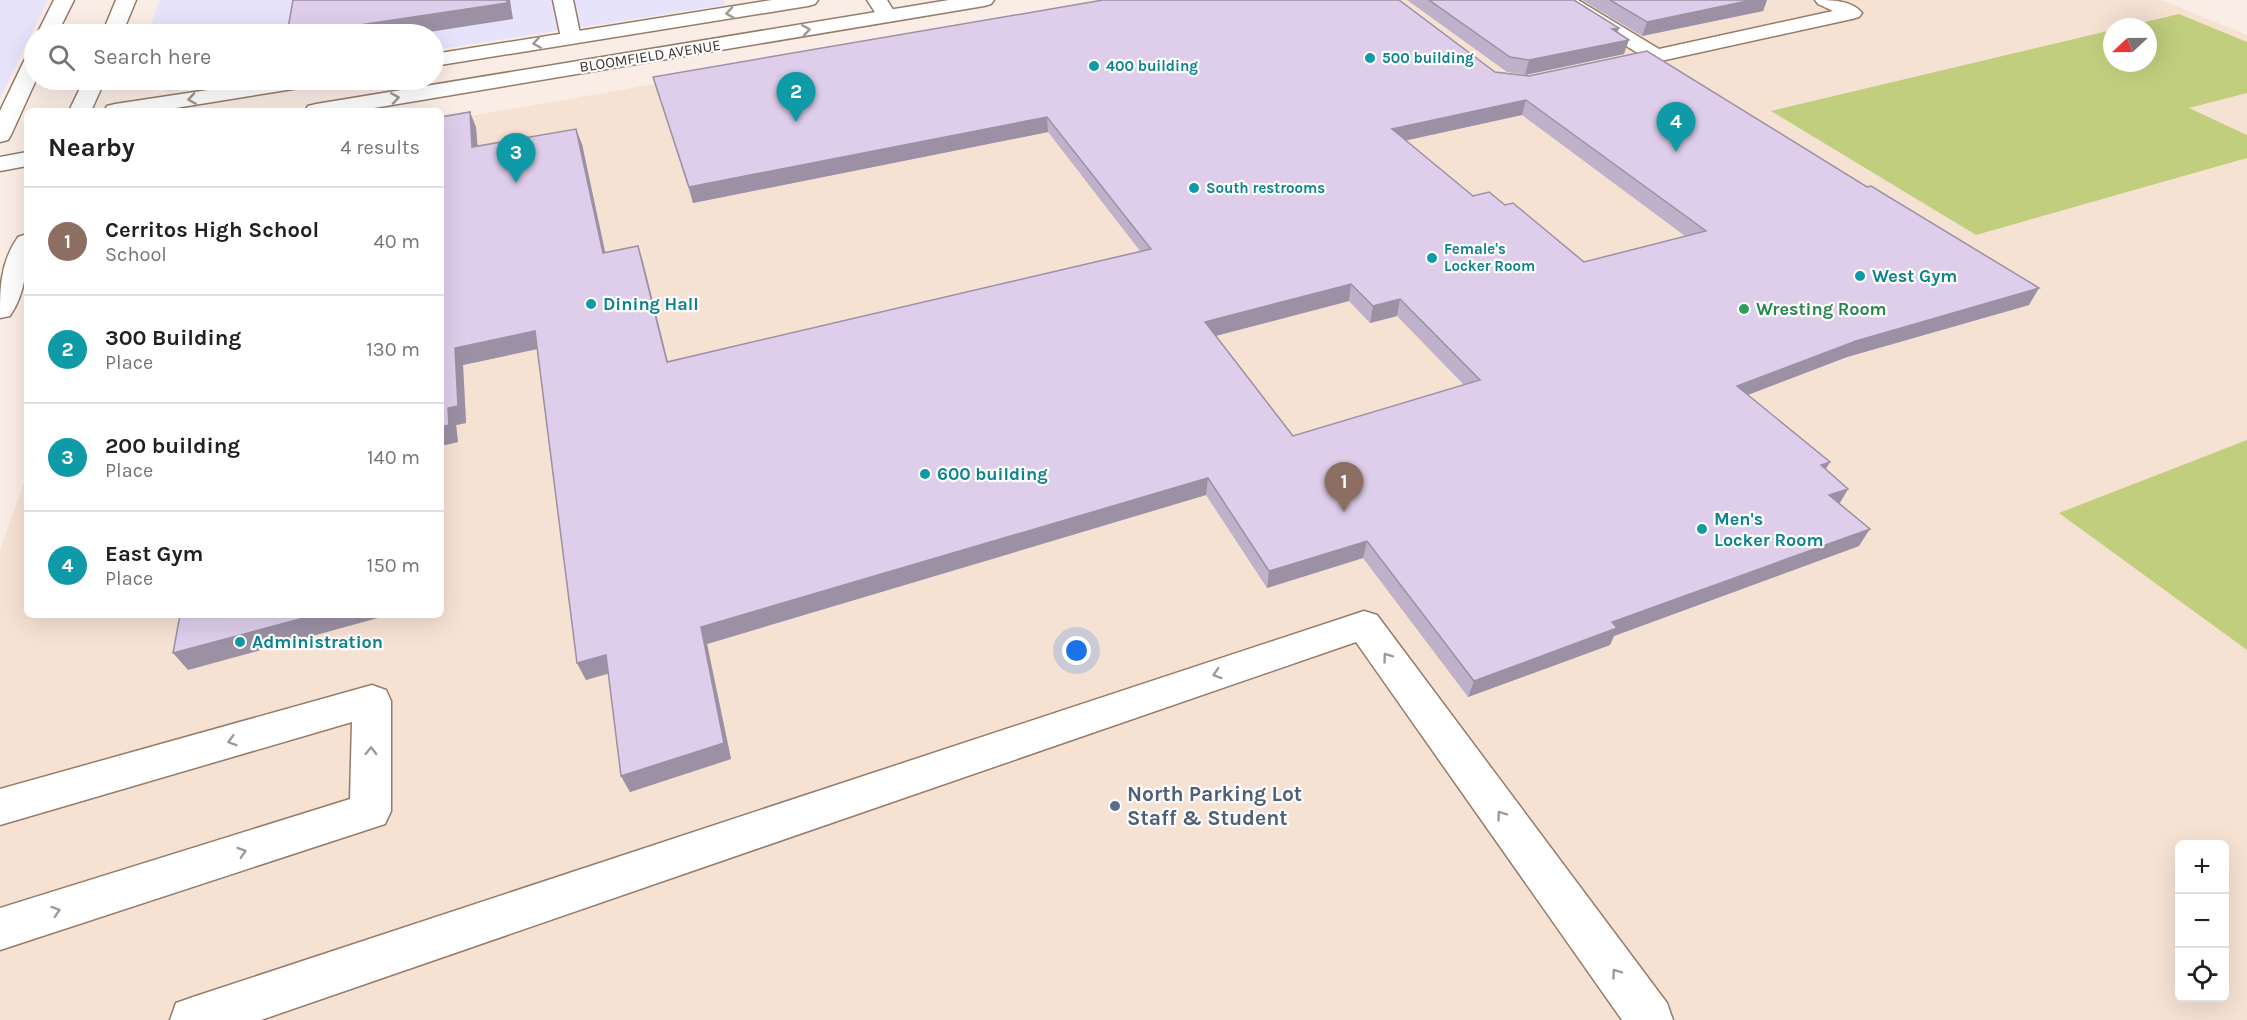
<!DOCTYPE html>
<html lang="en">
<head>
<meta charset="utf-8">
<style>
	body { margin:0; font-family:Karla,sans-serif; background:#f2f2f2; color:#202124 }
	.controls { position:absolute; right:18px; bottom:18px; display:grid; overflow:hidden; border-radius:9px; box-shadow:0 6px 24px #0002 }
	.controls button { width:54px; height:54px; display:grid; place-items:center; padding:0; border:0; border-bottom:2px solid #e0e0e0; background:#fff; color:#202124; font:30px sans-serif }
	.compass { position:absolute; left:2103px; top:18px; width:54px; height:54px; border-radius:50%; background:#fff; box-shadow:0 6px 24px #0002; rotate:248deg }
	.you { position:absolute; left:1077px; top:651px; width:21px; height:21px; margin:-15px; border:4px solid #fff; border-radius:50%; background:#1a73e8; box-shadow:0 0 0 9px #1a73e833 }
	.badge { display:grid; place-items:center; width:39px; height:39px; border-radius:50%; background:#0f766e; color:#fff; font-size:20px; font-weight:700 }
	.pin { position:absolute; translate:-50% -50px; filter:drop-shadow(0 2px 3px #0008) }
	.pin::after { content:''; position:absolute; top:32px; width:21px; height:18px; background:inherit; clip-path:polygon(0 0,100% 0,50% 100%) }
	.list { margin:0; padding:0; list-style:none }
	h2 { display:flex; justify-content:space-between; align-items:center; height:78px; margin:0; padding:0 24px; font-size:26px }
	h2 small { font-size:20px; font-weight:400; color:#757577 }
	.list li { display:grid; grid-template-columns:39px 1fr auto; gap:18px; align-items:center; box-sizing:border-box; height:108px; padding:0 24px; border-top:2px solid #e0e0e0 }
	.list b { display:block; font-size:22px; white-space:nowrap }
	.list p { margin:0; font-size:20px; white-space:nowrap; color:#757577 }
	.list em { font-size:20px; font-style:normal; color:#757577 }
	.icon { flex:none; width:33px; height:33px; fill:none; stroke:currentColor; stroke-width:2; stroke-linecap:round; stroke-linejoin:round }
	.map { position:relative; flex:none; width:2247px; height:1020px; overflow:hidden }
	.search { position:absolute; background:#fff; box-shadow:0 6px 24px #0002; left:24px; top:24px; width:420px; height:66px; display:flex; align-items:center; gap:15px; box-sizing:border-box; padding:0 21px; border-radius:33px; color:#757577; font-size:22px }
	.panel { position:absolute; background:#fff; box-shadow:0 6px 24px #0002; left:24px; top:108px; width:420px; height:510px; border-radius:9px }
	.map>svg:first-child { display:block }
	.commercial { fill:#e6e3fa }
	.education { fill:#f6e2d3; fill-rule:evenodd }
	.green { fill:#c1ce7e }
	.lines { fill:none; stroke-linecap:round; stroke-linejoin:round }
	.lane-casing { stroke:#977b69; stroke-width:3 }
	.secondary-casing { stroke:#977b69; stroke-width:3 }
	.lane { fill:#fff; fill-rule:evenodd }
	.secondary { fill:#fff; fill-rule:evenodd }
	.wall { fill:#c0b1ca; fill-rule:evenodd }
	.shaded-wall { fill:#9c90a4 }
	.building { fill:#dfceeb; stroke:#9c90a4; stroke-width:1.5; fill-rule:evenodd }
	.oneway { stroke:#9f9995 }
	.culture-dot { fill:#0f9aa8; stroke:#fdfdfd; stroke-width:2 }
	.leisure-dot { fill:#2e9e5b; stroke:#fdfdfd; stroke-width:2 }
	.service-dot { fill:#5c6f8a; stroke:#fdfdfd; stroke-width:2 }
	.labels { text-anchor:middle; stroke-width:4.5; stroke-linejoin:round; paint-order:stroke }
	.far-street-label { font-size:15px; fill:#3f332b; stroke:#fdfdfd }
	.far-culture-label { font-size:15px; font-weight:bold; fill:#0d838f; stroke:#fdfdfd; text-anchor:start }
	.culture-label { font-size:18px; font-weight:bold; fill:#0d838f; stroke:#fdfdfd; text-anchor:start }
	.leisure-label { font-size:18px; font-weight:bold; fill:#27864d; stroke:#fdfdfd; text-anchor:start }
	.near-service-label { font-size:21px; font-weight:bold; fill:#4e5e75; stroke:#fdfdfd; text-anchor:start }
</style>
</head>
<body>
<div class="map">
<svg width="2247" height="1020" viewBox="0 0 2247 1020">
	<rect width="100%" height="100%" fill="#faede5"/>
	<path class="commercial" d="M0 0H48L0 98Z
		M160 0H723L725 5 434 50V34H147Z
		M147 80H247L168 92Z"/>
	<path class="education" d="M1141 0H2161L2247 35V1020H0V550L27 475V615H441V121ZM2112 27H2148V63H2112ZM2180 844H2224V998H2180Z"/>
	<path class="green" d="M2179 14 2247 42V93L2189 108 2247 135V158L1976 235 1771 111 2112 30V63H2148V27H2124Z
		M2247 440V650L2059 513Z"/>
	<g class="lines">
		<defs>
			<path id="lane" d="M553 0H573L581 38 578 42H564L561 38Z
				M867 0H887L897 16 894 20H880Z
				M1555 0H1578L1659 49 1833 11 1818 4 1815 0C1831 0 1852 0 1862 13L1859 17 1852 19 1656 62 1649 60 1558 4Z
				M1364 611 1377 615 1667 1003 1673 1020H1622L1356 642 261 1020H170L176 1003 193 997Z
				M372 685 386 690 391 701V811L385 824 0 950V908L350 799 352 722 0 825V789Z"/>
			<path id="secondary" d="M54 0H74L57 34H37Z
				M116 0H136L122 34H102Z
				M772 0H818L815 4 808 6 434 66V54Z
				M949 0H994L991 4 984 6 356 111H305L308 106 316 104Z
				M34 55 36 80 11 135 8 140 0 142V111L24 61 27 57Z
				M84 80H105L91 111H69Z
				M274 80H323L320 85 312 86 157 111H104L107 106 115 104Z
				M27 152V166L0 171V157Z
				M27 234C27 263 27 291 10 316L0 318C0 288 0 263 18 237Z"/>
		</defs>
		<use href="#lane" class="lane-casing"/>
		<use href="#secondary" class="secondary-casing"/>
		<use href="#lane" class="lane"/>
		<use href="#secondary" class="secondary"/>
	</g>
	<path class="wall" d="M1407 0H1574L1618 33 1624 54 1525 75 1507 72Z
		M1582 0H1767L1763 11 1642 36Z
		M1495 72 2029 305 1847 357 1748 395 1826 470 1848 489 1839 504 1859 546 1614 636 1610 645 1468 697 1363 558 1267 588 1206 495 707 644 731 759 630 792 621 776 608 673 586 680 577 663 537 349 463 365 466 423 456 425 458 442 441 446V117L476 127 477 146 582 144 605 253 638 246 643 262 668 362 1140 251 1048 132 693 203 653 77ZM1522 115 1685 236 1584 262 1505 205 1473 196 1406 140ZM1349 301 1370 323 1397 316 1464 385 1293 436 1215 336Z"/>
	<path class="shaded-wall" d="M507 0H510L513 19 416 34H299Z
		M1752 0H1767L1763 11 1642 36 1647 22Z
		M1619 28 1615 42 1612 29Z
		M1629 40 1624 54 1525 75 1529 60Z
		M1526 100 1522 115 1390 144 1392 129Z
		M470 112 476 127 479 163 472 147Z
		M1047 117 1048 132 693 203 689 187Z
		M576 129 582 144 609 270 603 253Z
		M638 246 643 262 672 379 667 362Z
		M1351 284 1349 301 1204 339 1205 322Z
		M2039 288 2029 305 1847 357 1729 402 1737 386 1856 341Z
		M1400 299 1397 316 1370 323 1373 306Z
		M535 331 542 348 463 365 466 423 456 425 458 442 441 446V427L448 408 455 348Z
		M1830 462 1820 479 1821 465Z
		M1208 478 1206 495 707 644 731 759 630 792 621 776 701 627Z
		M1848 489 1838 506 1829 495Z
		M1870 529 1859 546 1614 636 1610 645 1468 697 1474 681 1612 622Z
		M1367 541 1363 558 1267 588 1269 571Z
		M315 615H389L188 670 173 653Z
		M606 655 614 672 586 680 577 663Z"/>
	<path class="building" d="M293 0H507V3L299 34H287Z
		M1103 0H1399L1495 72 1529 76 1647 51 1867 187 1871 186 2039 288 1856 341 1737 386 1830 462 1821 465 1848 489 1829 495 1870 529 1612 622 1617 628 1474 681 1367 541 1269 571 1208 478 701 627 724 743 621 776 606 655 577 663 535 331 455 348 458 406 448 408 449 425 441 427V117L470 112 472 147 576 129 603 253 638 246 667 362 1151 249 1047 117 689 187 653 77ZM1526 100 1706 231 1584 262 1513 203 1505 205 1489 192 1473 196 1392 129ZM1351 284 1373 306 1400 299 1480 380 1293 436 1205 322Z
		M1429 0H1574L1619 28 1612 29 1629 40 1529 60 1510 57Z
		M1610 0H1752L1647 22Z
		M180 615H315L173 653Z"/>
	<defs><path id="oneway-chevron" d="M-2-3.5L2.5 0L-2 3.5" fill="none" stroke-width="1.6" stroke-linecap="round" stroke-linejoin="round" transform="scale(1.5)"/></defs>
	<g class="oneway">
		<use href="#oneway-chevron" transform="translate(730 13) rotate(171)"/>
		<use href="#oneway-chevron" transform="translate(806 30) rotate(-9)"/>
		<use href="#oneway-chevron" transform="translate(537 43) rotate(171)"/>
		<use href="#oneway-chevron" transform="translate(395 98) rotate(-9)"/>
		<use href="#oneway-chevron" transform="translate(192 99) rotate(171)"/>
		<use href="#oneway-chevron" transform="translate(1387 657) rotate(-126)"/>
		<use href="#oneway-chevron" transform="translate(1217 674) rotate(162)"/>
		<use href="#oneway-chevron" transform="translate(232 741) rotate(164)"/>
		<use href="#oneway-chevron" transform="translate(371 751) rotate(-89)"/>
		<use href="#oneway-chevron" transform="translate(1501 815) rotate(-126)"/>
		<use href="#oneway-chevron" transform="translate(242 852) rotate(-18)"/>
		<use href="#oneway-chevron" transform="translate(56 911) rotate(-18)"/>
		<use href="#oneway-chevron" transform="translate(1616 973) rotate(-126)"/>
	</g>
	<g class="culture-dot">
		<circle cx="1370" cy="58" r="6"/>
		<circle cx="1094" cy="66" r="6"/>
		<circle cx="1194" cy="188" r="6"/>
		<circle cx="1432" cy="258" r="6"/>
		<circle cx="1860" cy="276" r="6"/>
		<circle cx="591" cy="304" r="6"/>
		<circle cx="925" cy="474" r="6"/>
		<circle cx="1702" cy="529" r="6"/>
		<circle cx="240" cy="642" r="6"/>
	</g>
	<circle class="leisure-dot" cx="1744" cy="309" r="6"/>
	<circle class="service-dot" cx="1115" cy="806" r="6"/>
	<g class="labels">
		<g class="far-street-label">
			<text transform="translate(650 56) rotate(-9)" y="5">BLOOMFIELD AVENUE</text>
		</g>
		<g class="far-culture-label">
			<text x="1382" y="63">500 building</text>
			<text x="1106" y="71">400 building</text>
			<text x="1206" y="193">South restrooms</text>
			<text x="1444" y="254">Female's<tspan x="1444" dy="17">Locker Room</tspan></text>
		</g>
		<g class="culture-label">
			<text x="1872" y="282">West Gym</text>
			<text x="603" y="310">Dining Hall</text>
			<text x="937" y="480">600 building</text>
			<text x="1714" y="525">Men's<tspan x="1714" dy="21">Locker Room</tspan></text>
			<text x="252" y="648">Administration</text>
		</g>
		<g class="leisure-label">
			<text x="1756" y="315">Wresting Room</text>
		</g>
		<g class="near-service-label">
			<text x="1127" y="801">North Parking Lot<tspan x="1127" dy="24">Staff &amp; Student</tspan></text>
		</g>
	</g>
</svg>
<div class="controls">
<button>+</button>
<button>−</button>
<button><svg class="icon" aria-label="locate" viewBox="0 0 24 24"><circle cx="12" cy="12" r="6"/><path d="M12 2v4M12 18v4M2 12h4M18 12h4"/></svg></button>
</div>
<svg class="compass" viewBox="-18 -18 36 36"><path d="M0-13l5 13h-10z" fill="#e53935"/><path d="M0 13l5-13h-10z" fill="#757577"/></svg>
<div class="you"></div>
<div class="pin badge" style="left:1344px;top:512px;background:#8d6e63">1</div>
<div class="pin badge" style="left:796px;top:122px;background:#0f9aa8">2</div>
<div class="pin badge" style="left:516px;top:183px;background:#0f9aa8">3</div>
<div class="pin badge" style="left:1676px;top:152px;background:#0f9aa8">4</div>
<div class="search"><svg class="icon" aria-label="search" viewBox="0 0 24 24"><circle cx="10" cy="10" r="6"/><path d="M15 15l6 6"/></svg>Search here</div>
<section class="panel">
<h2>Nearby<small>4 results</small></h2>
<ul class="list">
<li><span class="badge" style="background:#8d6e63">1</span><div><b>Cerritos High School</b><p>School</p></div><em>40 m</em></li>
<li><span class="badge" style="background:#0f9aa8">2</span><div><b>300 Building</b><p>Place</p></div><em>130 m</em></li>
<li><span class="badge" style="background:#0f9aa8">3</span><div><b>200 building</b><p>Place</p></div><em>140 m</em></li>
<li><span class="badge" style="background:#0f9aa8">4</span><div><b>East Gym</b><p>Place</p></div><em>150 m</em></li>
</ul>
</section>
</div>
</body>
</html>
